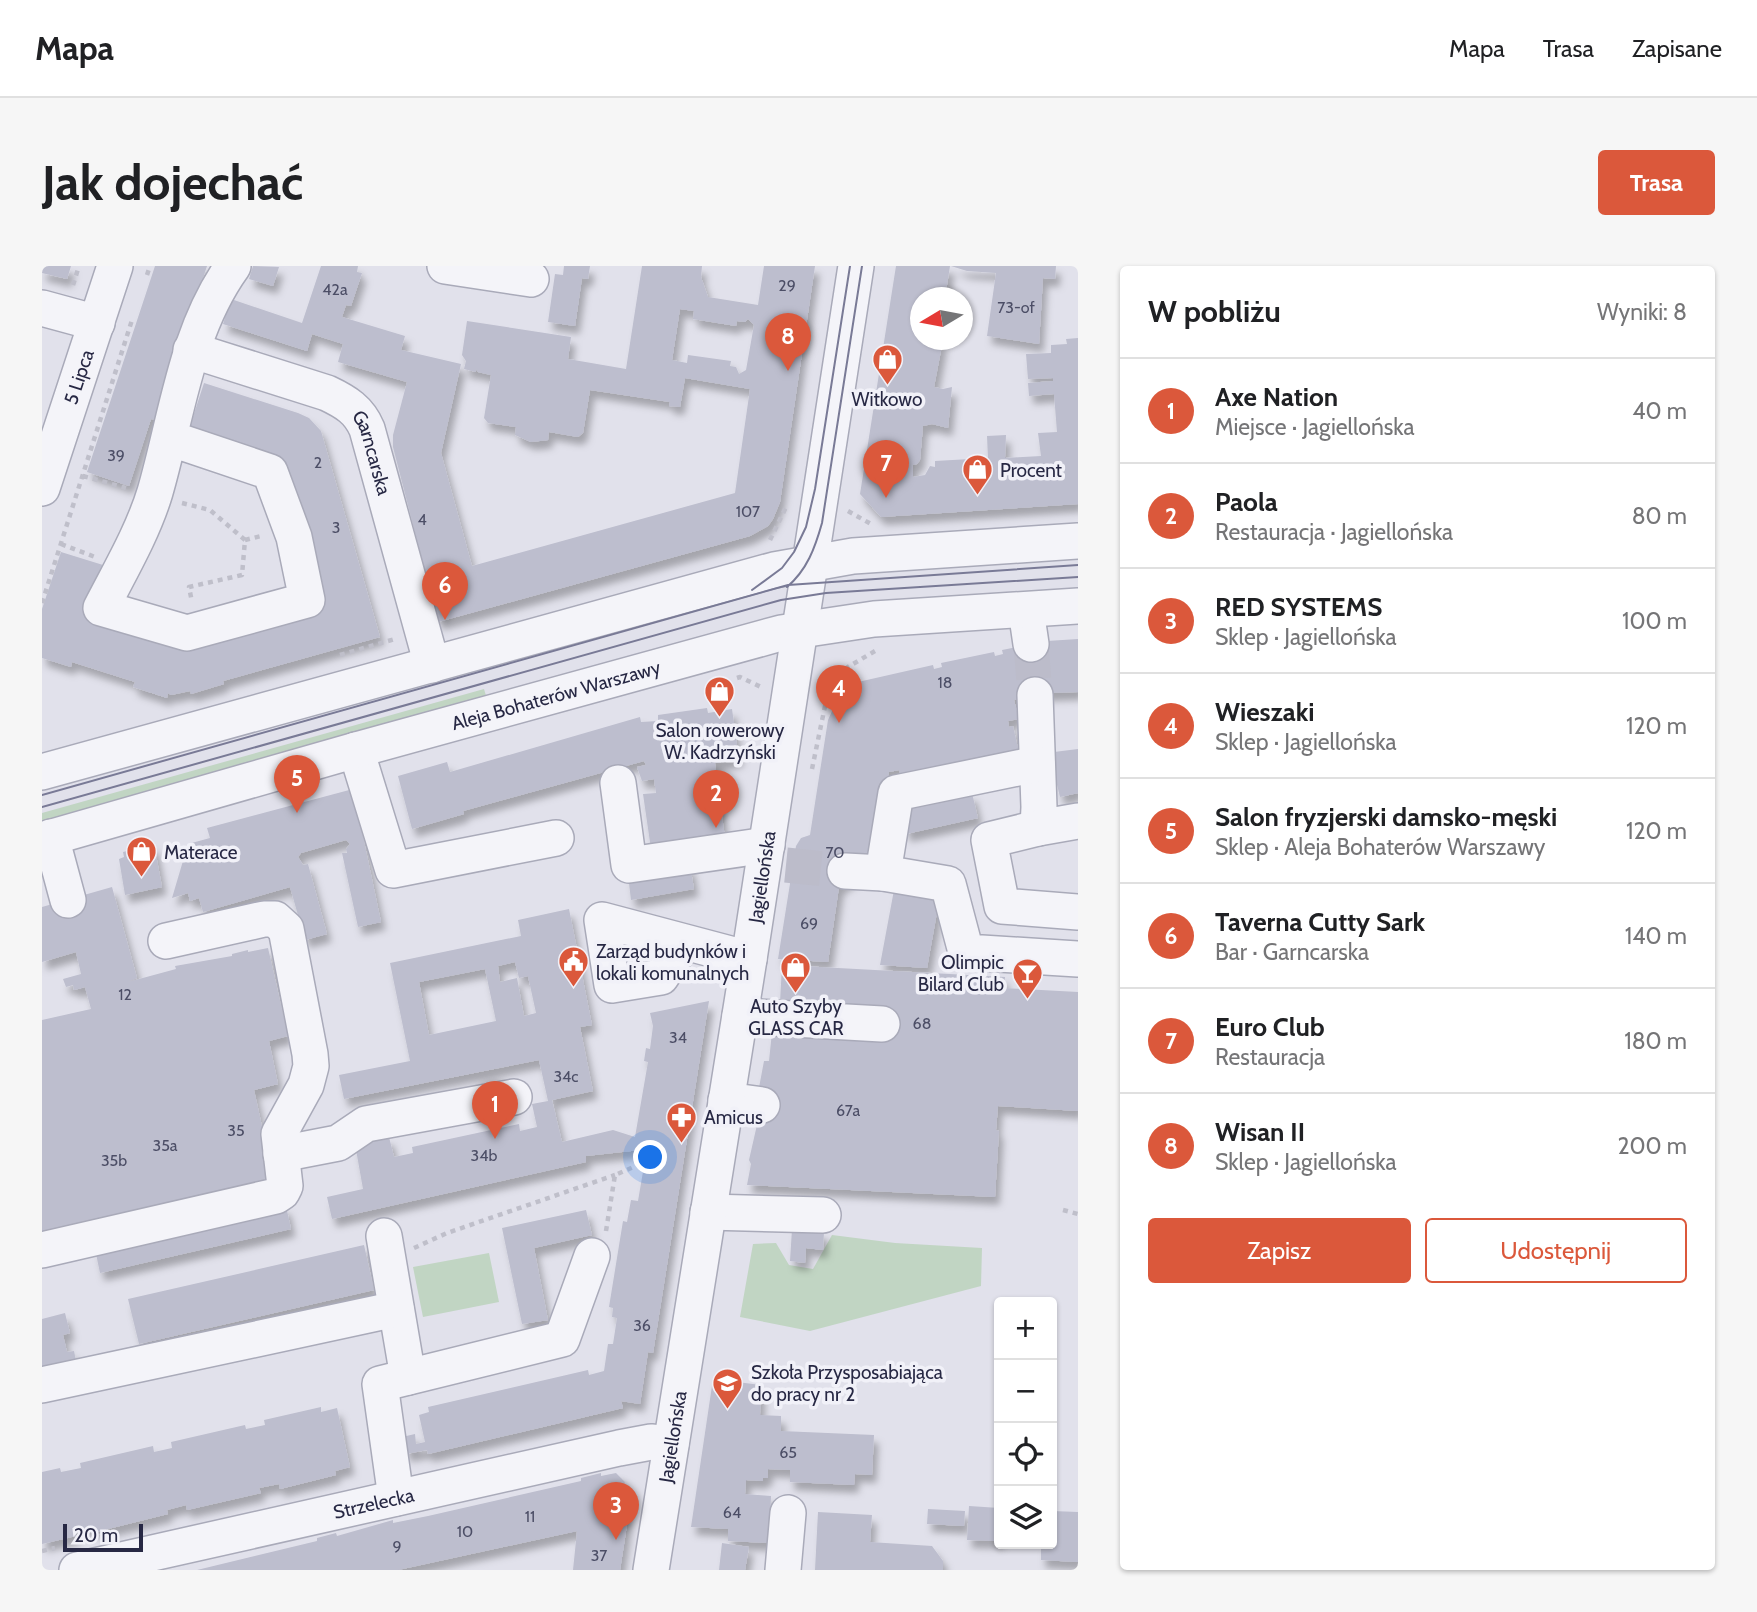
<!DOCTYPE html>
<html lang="pl">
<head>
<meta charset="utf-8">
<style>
	body { margin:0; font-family:Cabin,sans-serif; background:#f6f6f6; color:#202124 }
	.controls { position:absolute; right:21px; bottom:21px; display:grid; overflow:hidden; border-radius:7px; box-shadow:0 2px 5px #0004 }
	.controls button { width:63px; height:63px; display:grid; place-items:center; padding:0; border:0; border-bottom:2px solid #e0e0e0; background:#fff; color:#202124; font:35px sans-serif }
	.compass { position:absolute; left:868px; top:21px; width:63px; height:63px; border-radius:50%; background:#fff; box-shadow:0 2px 5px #0004; rotate:260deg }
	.scale { position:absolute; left:21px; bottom:18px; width:80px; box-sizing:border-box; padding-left:7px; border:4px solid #272844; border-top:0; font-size:19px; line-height:24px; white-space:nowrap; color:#272844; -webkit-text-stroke:5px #f1f1f8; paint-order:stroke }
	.you { position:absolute; left:609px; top:892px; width:24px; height:24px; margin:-18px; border:5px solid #fff; border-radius:50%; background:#1a73e8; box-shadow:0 0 0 10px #1a73e833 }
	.badge { display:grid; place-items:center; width:46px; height:46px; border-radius:50%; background:#db583b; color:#fff; font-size:23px; font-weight:700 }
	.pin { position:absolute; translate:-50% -58px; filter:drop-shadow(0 2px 4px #0008) }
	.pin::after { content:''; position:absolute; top:37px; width:24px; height:21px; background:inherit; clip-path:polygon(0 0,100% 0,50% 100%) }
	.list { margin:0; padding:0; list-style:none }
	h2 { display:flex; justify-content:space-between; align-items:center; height:91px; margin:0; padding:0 28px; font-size:30px }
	h2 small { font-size:23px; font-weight:400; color:#757577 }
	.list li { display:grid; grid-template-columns:46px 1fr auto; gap:21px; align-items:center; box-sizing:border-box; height:105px; padding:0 28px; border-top:2px solid #e0e0e0 }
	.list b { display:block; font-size:26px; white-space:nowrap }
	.list p { margin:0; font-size:23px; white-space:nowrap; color:#757577 }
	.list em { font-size:23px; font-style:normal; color:#757577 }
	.actions { display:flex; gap:14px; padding:21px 28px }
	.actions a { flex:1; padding:16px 0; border:2px solid #db583b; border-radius:7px; text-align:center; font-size:24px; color:#db583b }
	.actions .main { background:#db583b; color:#fff }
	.icon { flex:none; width:38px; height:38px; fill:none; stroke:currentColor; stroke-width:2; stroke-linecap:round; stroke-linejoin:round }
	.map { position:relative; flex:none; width:1036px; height:1304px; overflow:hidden; border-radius:7px }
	header { display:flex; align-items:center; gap:42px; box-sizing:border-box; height:98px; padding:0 35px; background:#fff; border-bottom:2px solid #e0e0e0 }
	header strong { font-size:33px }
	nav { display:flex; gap:38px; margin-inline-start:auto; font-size:24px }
	.intro { display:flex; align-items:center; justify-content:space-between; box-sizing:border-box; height:168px; padding:0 42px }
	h1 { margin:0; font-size:49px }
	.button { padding:18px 32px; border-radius:7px; background:#db583b; color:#fff; font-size:24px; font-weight:700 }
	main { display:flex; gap:42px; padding:0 42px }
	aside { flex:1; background:#fff; border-radius:7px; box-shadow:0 2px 5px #0004 }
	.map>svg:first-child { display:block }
	.green { fill:#c1d5c3 }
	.building { fill:#bdbece; fill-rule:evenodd; filter:url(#shadow) }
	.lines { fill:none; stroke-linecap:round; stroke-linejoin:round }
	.minor-tunnel { stroke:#bcbcca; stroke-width:35; stroke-dasharray:35 18; stroke-linecap:butt }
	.minor-casing { stroke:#a9aab9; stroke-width:38 }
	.path { stroke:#bfbfca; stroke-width:4.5; stroke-dasharray:5 5; stroke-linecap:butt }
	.minor { stroke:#f4f4f9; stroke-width:35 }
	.tram { stroke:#797a96; stroke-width:2 }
	.labels { text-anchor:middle; stroke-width:7; stroke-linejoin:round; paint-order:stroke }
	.number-label { font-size:16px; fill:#4c4e66 }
	.street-label { font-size:19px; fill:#272844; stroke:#f1f1f8 }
	.poi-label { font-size:19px; fill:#272844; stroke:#f1f1f8; text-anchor:start }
</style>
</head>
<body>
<header>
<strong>Mapa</strong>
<nav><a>Mapa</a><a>Trasa</a><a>Zapisane</a></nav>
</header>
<div class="intro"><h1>Jak dojechać</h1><a class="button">Trasa</a></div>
<main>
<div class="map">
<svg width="1036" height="1304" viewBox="0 0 1036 1304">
	<defs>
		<filter id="shadow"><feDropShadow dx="4.5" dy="8" stdDeviation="3.5" flood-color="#0004"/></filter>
	</defs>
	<rect width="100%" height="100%" fill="#e1e1eb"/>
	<path class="green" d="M442 423 445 433 0 559V547Z
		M790 969 853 977 940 982 939 1020 768 1065 698 1051 711 978 734 977 747 999 771 1003Z
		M447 987 457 1036 381 1051 371 1001Z"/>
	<path class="building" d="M0 0H29L25 13 0 7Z
		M113 0H165L114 154 109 153 87 220 45 206Z
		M211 0 237 1 231 20 207 13Z
		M279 0H316L315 6 320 7 309 40 304 39 300 51 363 70 359 84 419 98 399 187 430 300 693 227 708 123 643 112 638 141 627 140 628 136 548 124 541 167 536 171 507 166 506 174 489 176 473 169 474 161 446 157 442 152 449 109 436 106 434 103V106L422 103 424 95 420 89 425 55 529 71 526 93 584 103 600 0H660L659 11 666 31 716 39 722 0H773L738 236 731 253 726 260 708 270 396 356 351 181V169L365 116 296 96 301 78 270 68 265 85 181 58 189 33 260 57ZM638 43 652 45 651 53 694 60 695 55 703 56 706 53 712 59 704 104 697 108 694 101 688 100 689 95 646 89 645 97 630 94Z
		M522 0H548L546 13 540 12 533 60 506 56 513 8 521 9Z
		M854 0H908L903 32H878V74H901L892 121 901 123 910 121 906 162 890 158 881 160 878 194 875 198 871 199V211L883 209 888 200 893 201V195L946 192 945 170 964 169 963 192 999 190 996 167 1015 166 1012 128 987 130 986 117 1011 115V112L986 113 984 88 1009 87V79L1025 78 1024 73 1036 72V238L839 251 818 228Z
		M909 0H1014L1013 13 1001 12 997 78 945 70 954 7 925 5Z
		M162 117 256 147 267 152 279 165 338 371 181 415 182 418 149 428 148 425 129 429 126 427 125 432 91 421 93 416 30 396 29 401 0 392V343L19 286 61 299 44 352 51 355 243 350 266 297 238 192 147 163Z
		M1036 373V426L1007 427 972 434 977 453 966 455 967 461 971 460 977 487 859 510 857 504 847 506 832 597 797 621 786 696 736 693 754 580 759 572 768 569 786 454 796 432 816 416 891 399 892 403 900 401 899 397 952 386 953 390 961 388 960 384 1005 375Z
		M665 442 666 447 690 443 697 493 673 497 683 572 609 583 601 528 614 527 612 513 600 515 595 501 604 499 602 495 421 545 422 548 370 563 356 510 405 496 408 506 598 451 599 456 616 455V449Z
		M1036 483V527L1018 531 1012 506V486Z
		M311 523 339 656 316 661 300 587H305L304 583 308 578 304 574 259 587 256 591 261 599 266 598 285 668 263 674 248 621 161 646 157 632 148 635 146 627 130 632 146 578 168 572 165 562Z
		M930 527 936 552 864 568 858 542Z
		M112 578 120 621 83 629 77 593 82 591 81 586Z
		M648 599 652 623 589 634 586 609Z
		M70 621 95 712 86 716 134 703 133 700 190 690V688L206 684V686L226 682 246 770 227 775 236 818 212 824 232 915 0 969V754L49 743 43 721 32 724 31 719 24 721 21 713 39 708 34 686 0 696V641Z
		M852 624H899L885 702 838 699Z
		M527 643 550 759 538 761 551 825 510 834 520 876 571 864 593 871 606 796 602 795 604 782 608 783 611 760 608 747 667 735 611 1087 606 1086 598 1138 579 1135 581 1142 386 1188 385 1184 364 1188 360 1171 373 1168 374 1178 383 1176 377 1149 387 1146 386 1141 546 1104 547 1109 562 1105 566 1078H571L575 1052 570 1051 571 1042 567 1041 581 955 585 956 589 934 596 935 604 888 623 892 624 885 607 883 544 890V896L290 953 285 931 321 923 313 878 347 871 352 891 371 887 370 881 477 858 478 865 495 861 490 838 506 835 497 794 302 833 297 809 368 795 348 697 479 670 476 654ZM473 696 477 712 486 710 494 747 482 750 475 712 458 716 456 700ZM443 703 454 755 387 769 377 716Z
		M740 699 963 711 962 722 1036 726V845L956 840 954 864 957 865 953 931 705 919 709 898 707 894 722 828 716 827 722 795H727L730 766 848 772 849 742 738 737Z
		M244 940 249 963 58 1007 53 983Z
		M544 944 550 969 492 982 506 1054 480 1058 460 962Z
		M750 963 782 966 781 984 764 982 763 997 748 995Z
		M322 979 332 1024 97 1078 86 1033Z
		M23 1047 28 1067 21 1069 25 1086 32 1085 36 1105 0 1113V1053Z
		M671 1113 719 1119 718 1149 739 1150V1165L832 1169 830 1209 813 1208 812 1219 748 1216V1204L726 1203V1212H721V1215L704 1214 703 1228 729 1230 727 1277 686 1275V1263L649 1261Z
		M279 1141V1146L295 1142 308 1201 293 1205 294 1209 238 1223 237 1218 217 1222 219 1227 145 1244 144 1239 125 1244 126 1248 54 1266 53 1261 33 1265 34 1270 0 1278V1206L18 1202 19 1206 39 1202 38 1197 111 1180 112 1186 130 1182 129 1176 203 1159 204 1163 223 1159 222 1154Z
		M559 1207V1210L574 1207 583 1216 579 1227 586 1253 578 1304H531L535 1265 356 1304H155L275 1275V1272L294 1267 295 1270 351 1254V1257L386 1250 539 1215V1212Z
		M927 1240 957 1242V1275L925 1274Z
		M886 1243 923 1245 922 1260 885 1258Z
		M1010 1245 1036 1246V1296L999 1294V1278H1010Z
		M776 1246 830 1249 828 1276 890 1280 901 1295V1304H773Z
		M680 1277 707 1281 703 1304H677Z"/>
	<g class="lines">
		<path class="minor-tunnel" d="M989 378 993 429
			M744 599 803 605"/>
		<defs>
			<g id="minor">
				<path d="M403 0 489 13"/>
				<path d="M0 42 55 57"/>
				<path id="s1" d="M149 84 285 127C304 136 317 144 325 163L390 399"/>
				<path d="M127 172 228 206 252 271 265 334 145 367 59 342C78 305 101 266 113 226 135 150 144 65 191 0"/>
				<path id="s2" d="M0 222 73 0"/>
				<path d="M984 344 989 378"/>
				<path d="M993 429 997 541 996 562"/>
				<path d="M314 484 351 604 514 572"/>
				<path d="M995 498 854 527 841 607 906 618 924 686 1036 693"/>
				<path d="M0 506 732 304 811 290 1036 275"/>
				<path d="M576 517 587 599 725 579"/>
				<path d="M1036 555 996 562 947 574 960 640 1036 646"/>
				<path d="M9 571 26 634"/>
				<path id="s3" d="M0 574 314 484 739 367 832 353 1036 340"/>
				<path d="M803 605 841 607"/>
				<path d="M642 676 619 711 570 719 560 654 707 693"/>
				<path d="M698 750 840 758"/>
				<path d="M684 834 720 839"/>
				<path d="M239 888 296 877 324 858 472 831"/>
				<path d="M666 946 781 949"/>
				<path d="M342 970 366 1111"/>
				<path d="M0 984 234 930 240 926 243 920 237 868 264 819 269 800 268 788 244 663 233 653H222L124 675"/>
				<path d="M0 1119 354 1043"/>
				<path d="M354 1232 338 1118 520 1073 550 990"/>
				<path id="s4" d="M35 1304 577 1182 609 1176 629 1178"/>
				<path id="s5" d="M609 1304 707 693 814 0"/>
				<path d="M741 1304 746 1247"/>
			</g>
		</defs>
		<use href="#minor" class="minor-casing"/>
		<path class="path" d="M105 9 108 0
			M31 19 37 0
			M41 210 84 222
			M140 237 168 244 203 274 200 309 147 321 150 336
			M806 245 829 258
			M203 274 219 270
			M728 274 744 241
			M19 278 53 291
			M0 337 90 54
			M298 389 353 373
			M695 412 698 411 719 421
			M770 503 789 411 833 385
			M1021 944 1036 948
			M564 965 573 909 603 896
			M372 982 405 967 573 909
			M0 1285 13 1282"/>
		<use href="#minor" class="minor"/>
		<path class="tram" d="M745 321C765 304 773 282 780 257L820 0
			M710 324 740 302 752 286 764 261 773 223 808 0
			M0 529 746 319 1036 299
			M0 541 739 334 784 327 1036 311"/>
	</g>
	<defs>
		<symbol id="shop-pin" viewBox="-11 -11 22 30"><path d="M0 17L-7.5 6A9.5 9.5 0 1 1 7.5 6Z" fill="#db583b" stroke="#f1f1f8"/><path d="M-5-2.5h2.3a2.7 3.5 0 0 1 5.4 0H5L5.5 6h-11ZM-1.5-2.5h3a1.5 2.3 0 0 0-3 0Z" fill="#fff"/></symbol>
		<symbol id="civic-pin" viewBox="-11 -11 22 30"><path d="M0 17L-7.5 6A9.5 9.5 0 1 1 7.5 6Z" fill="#db583b" stroke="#f1f1f8"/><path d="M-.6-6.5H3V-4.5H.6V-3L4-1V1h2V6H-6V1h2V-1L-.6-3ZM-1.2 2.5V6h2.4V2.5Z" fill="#fff"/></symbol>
		<symbol id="bar-pin" viewBox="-11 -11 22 30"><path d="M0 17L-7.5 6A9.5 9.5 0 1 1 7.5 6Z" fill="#db583b" stroke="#f1f1f8"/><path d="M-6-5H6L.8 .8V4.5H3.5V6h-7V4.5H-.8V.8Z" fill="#fff"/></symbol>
		<symbol id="pharmacy-pin" viewBox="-11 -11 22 30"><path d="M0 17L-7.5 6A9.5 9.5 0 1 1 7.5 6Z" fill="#db583b" stroke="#f1f1f8"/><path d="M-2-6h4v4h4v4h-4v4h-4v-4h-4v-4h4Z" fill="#fff"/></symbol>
		<symbol id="school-pin" viewBox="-11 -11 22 30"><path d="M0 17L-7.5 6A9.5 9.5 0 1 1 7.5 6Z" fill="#db583b" stroke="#f1f1f8"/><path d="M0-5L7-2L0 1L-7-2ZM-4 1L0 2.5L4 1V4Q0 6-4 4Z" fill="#fff"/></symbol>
	</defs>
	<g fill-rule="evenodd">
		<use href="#shop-pin" x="828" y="76" width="35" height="47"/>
		<use href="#shop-pin" x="918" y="186" width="35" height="47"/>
		<use href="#shop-pin" x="660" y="408" width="35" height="47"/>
		<use href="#shop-pin" x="82" y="568" width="35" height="47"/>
		<use href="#civic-pin" x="514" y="678" width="35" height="47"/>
		<use href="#shop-pin" x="736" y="684" width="35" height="47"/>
		<use href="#bar-pin" x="968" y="690" width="35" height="47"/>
		<use href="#pharmacy-pin" x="622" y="834" width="35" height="47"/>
		<use href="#school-pin" x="668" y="1100" width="35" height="47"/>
	</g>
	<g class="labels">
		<g class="number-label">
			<text x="745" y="25">29</text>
			<text x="293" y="29">42a</text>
			<text x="974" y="47">73-of</text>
			<text x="74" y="195">39</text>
			<text x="276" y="202">2</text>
			<text x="706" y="251">107</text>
			<text x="380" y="259">4</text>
			<text x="294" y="267">3</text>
			<text x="903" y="422">18</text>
			<text x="793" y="592">70</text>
			<text x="767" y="663">69</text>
			<text x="83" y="734">12</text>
			<text x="880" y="763">68</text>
			<text x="636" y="777">34</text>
			<text x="524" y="816">34c</text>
			<text x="806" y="850">67a</text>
			<text x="194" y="870">35</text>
			<text x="123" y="885">35a</text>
			<text x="442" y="895">34b</text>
			<text x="72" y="900">35b</text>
			<text x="600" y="1065">36</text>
			<text x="746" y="1192">65</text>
			<text x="690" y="1252">64</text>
			<text x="488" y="1256">11</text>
			<text x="423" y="1271">10</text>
			<text x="355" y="1286">9</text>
			<text x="557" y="1295">37</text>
		</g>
		<g class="street-label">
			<text dy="7" stroke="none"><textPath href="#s2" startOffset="117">5 Lipca</textPath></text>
			<text dy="7" stroke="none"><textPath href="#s1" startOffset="222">Garncarska</textPath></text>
			<text dy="7" stroke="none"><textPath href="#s3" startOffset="534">Aleja Bohaterów Warszawy</textPath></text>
			<text dy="7" stroke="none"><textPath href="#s5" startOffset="702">Jagiellońska</textPath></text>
			<text dy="7" stroke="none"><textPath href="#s5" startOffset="135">Jagiellońska</textPath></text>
			<text dy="7" stroke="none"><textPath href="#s4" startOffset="304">Strzelecka</textPath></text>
		</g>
		<g class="poi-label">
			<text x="845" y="140" text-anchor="middle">Witkowo</text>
			<text x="958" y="211">Procent</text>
			<text x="678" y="471" text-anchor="middle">Salon rowerowy<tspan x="678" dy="22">W. Kadrzyński</tspan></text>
			<text x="122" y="593">Materace</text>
			<text x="554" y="692">Zarząd budynków i<tspan x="554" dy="22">lokali komunalnych</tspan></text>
			<text x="962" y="703" text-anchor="end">Olimpic<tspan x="962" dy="22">Bilard Club</tspan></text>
			<text x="754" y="747" text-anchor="middle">Auto Szyby<tspan x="754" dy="22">GLASS CAR</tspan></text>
			<text x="662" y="858">Amicus</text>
			<text x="709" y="1113">Szkoła Przysposabiająca<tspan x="709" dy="22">do pracy nr 2</tspan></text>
		</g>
	</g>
</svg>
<div class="controls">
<button>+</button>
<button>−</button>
<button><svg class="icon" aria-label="locate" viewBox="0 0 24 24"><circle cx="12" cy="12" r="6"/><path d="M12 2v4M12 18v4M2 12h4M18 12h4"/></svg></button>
<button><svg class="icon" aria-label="layers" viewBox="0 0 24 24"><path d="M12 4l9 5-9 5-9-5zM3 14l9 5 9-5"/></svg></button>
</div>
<svg class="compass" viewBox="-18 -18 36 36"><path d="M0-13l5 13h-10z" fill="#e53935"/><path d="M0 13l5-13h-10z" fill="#757577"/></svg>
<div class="scale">20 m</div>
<div class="you"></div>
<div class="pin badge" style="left:453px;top:873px">1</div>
<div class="pin badge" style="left:674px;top:562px">2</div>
<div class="pin badge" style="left:574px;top:1274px">3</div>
<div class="pin badge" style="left:797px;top:457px">4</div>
<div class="pin badge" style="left:255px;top:547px">5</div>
<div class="pin badge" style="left:403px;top:354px">6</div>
<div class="pin badge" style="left:844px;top:232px">7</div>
<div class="pin badge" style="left:746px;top:105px">8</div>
</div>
<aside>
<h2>W pobliżu<small>Wyniki: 8</small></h2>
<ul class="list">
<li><span class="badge">1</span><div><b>Axe Nation</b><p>Miejsce · Jagiellońska</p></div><em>40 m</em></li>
<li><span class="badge">2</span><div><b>Paola</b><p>Restauracja · Jagiellońska</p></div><em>80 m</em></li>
<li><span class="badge">3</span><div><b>RED SYSTEMS</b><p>Sklep · Jagiellońska</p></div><em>100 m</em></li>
<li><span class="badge">4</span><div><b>Wieszaki</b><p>Sklep · Jagiellońska</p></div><em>120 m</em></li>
<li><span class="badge">5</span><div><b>Salon fryzjerski damsko-męski</b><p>Sklep · Aleja Bohaterów Warszawy</p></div><em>120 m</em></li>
<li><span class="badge">6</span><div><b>Taverna Cutty Sark</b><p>Bar · Garncarska</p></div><em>140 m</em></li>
<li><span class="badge">7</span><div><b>Euro Club</b><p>Restauracja</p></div><em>180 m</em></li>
<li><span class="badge">8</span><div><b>Wisan II</b><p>Sklep · Jagiellońska</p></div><em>200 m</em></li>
</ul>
<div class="actions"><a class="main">Zapisz</a><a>Udostępnij</a></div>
</aside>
</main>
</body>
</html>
